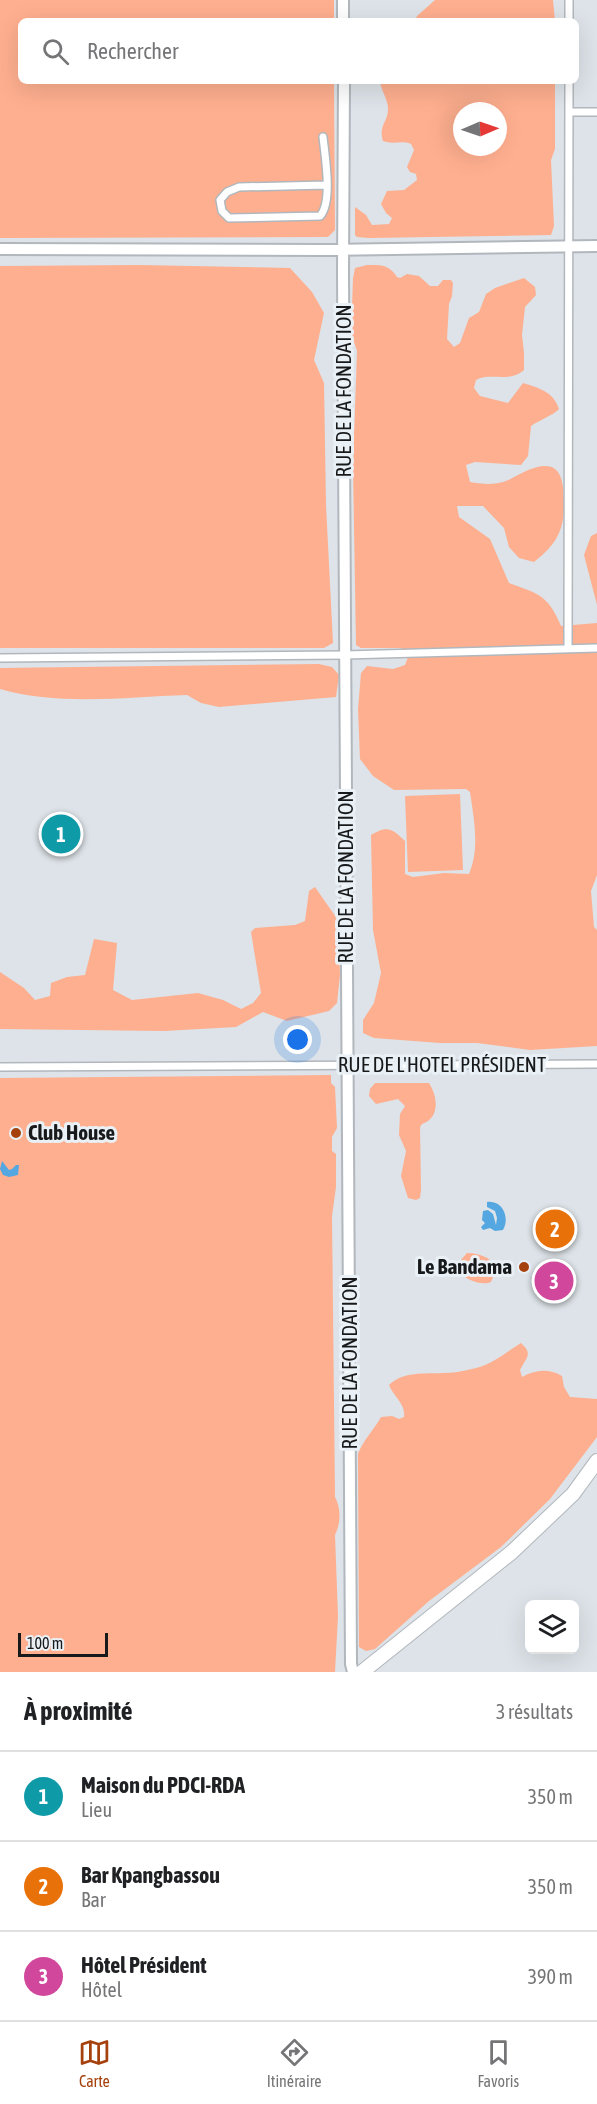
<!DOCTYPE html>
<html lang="fr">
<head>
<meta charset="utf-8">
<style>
	body { margin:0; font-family:"Asap Condensed",sans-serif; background:#f6f6f6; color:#202124 }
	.controls { position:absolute; right:18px; bottom:18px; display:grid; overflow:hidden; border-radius:9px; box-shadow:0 6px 24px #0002 }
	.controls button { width:54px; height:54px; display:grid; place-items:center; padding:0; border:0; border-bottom:2px solid #e0e0e0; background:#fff; color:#202124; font:30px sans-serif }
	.compass { position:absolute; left:453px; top:102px; width:54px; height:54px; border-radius:50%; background:#fff; box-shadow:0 6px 24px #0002; rotate:88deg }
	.scale { position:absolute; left:18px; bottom:15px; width:90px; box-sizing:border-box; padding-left:6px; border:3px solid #17191b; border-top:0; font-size:16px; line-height:21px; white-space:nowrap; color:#17191b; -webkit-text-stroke:4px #eaf1f6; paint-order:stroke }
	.you { position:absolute; left:298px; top:1040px; width:21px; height:21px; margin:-15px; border:4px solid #fff; border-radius:50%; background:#1a73e8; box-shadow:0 0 0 9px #1a73e833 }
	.badge { display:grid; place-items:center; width:39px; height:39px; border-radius:50%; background:#a5410c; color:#fff; font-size:20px; font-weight:700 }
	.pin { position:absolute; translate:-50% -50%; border:3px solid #fff; box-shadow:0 2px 6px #0006 }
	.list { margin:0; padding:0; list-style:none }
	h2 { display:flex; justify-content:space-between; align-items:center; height:78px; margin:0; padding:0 24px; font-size:26px }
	h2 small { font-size:20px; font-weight:400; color:#757577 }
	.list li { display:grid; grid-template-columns:39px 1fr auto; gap:18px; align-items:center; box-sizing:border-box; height:90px; padding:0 24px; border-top:2px solid #e0e0e0 }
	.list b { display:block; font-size:22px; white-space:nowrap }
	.list p { margin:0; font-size:20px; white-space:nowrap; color:#757577 }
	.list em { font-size:20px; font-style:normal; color:#757577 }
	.icon { flex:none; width:33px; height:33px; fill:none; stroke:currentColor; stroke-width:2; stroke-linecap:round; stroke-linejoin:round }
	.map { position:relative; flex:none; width:597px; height:1672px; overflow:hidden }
	.search { position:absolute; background:#fff; box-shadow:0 6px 24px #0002; left:18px; right:18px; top:18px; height:66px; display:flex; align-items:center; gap:15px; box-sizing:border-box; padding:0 21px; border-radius:9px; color:#757577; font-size:22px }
	.sheet { height:348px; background:#fff }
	nav { display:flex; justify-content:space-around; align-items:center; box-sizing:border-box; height:84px; border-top:2px solid #e0e0e0; background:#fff; font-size:16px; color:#757577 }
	nav a { display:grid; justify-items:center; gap:3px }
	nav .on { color:#a5410c }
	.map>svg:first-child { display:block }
	.green { fill:#feaf8f; fill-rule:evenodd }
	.water { fill:#54a7e0 }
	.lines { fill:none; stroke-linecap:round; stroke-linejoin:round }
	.street-casing { stroke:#b1b7bc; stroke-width:10 }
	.secondary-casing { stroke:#b1b7bc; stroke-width:14 }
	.highway-casing { stroke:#b1b7bc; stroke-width:16 }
	.street { stroke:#fff; stroke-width:7 }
	.secondary { stroke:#fff; stroke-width:10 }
	.highway { stroke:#fff; stroke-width:14 }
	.poi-dot { fill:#a5410c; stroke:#eaf1f6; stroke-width:2 }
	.labels { text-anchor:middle; stroke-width:6; stroke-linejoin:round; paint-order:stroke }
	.street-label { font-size:21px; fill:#17191b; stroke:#eaf1f6 }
	.poi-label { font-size:21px; font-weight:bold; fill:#17191b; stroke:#eaf1f6; text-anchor:start }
</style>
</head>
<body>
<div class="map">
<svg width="597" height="1672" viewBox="0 0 597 1672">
	<rect width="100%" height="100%" fill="#dde3e8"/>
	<path class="green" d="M0 0H334V21H21V81H334L335 230 328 237 0 238Z
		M435 0H553L555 21H415L417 16Z
		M380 81H555V149L551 160 554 226 551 235 369 238 357 237 355 235V207L366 215 372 225 389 224 392 218 386 213 381 204 387 191 404 190 417 180 416 174 410 172 407 167 414 150 411 144C401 140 393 145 383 141 378 126 388 122 388 109 388 99 381 91 380 81ZM462 111H498V147H462Z
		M139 265 290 268 312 292 324 313 314 360 324 383 326 505 333 643 324 648H0V266Z
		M367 265C380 265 389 264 397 277L400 278 407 274 419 276 430 286H438L443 280H451L453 283 452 296 449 304 447 339 454 347 460 343 469 318 479 312 486 294 495 288 524 278 535 287 536 295 525 307 522 335 524 353V370C510 383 490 372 476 380L474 388 480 396 508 403 523 383C539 388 554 392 559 409 552 416 541 419 531 426L528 456 521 465 475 462 466 465 470 482C480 484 493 485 503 482 510 480 517 475 524 472 561 455 564 477 564 508 563 534 554 546 534 562L519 558 509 547 504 528 483 506H457L459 517 490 539 509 583C539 594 548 595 561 626L597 623V875L591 891 594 927 597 930V1046L530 1050 477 1043H440L374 1038 363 1033V1020L374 1003 381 973 373 930 371 835C388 825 392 829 405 841V874L413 877 444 873 469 874C480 848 474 820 470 792L466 789 394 790 373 776 360 759 358 709 361 673 367 666 393 669 405 665 408 657 401 648H361L356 645 353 466 357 351 351 333 353 278 355 268Z
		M597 533V605L584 555 591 536Z
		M319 664 332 667 339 675 336 697 219 707 201 703 187 695C126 697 59 706 0 689V668Z
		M460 794 463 870 408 872 405 796Z
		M315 887 338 920 340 975 337 1003 329 1011 287 1021 263 1012 236 1027 164 1031 0 1029V972L24 988 35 1000 50 996 51 983 67 977 85 975 94 939 117 943 113 990 132 1000 198 993 223 1000 241 1009 253 1003 261 993 251 932 255 928 295 925 305 921 309 891Z
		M331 1075V1083L335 1087 337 1128 332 1137V1151L336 1154V1187L332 1216 335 1497C341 1508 341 1523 335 1535L338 1616 335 1672H0V1078Z
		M375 1083H429C438 1097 440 1118 422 1124L420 1127 421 1190 420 1198 416 1200 408 1198 401 1176 406 1151 399 1135 400 1114 405 1106 398 1099 376 1104 369 1096 370 1089Z
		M467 1253C476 1253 486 1256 493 1262L494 1274 491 1282C482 1286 467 1280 460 1273V1261Z
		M521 1343C533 1354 527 1357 520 1370L522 1377C535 1370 548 1368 562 1376L564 1387 570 1397 597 1399V1437L550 1499 501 1547 429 1601 375 1649 366 1651 359 1647 358 1454C363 1440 374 1430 381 1417L392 1416 399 1419 404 1417C406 1404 393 1396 389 1385 404 1371 423 1374 443 1373 453 1373 465 1371 476 1368 493 1364 506 1352 521 1343Z"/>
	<path class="water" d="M2 1161 9 1170 12 1169 16 1165H19L18 1175 9 1177 3 1175 0 1169Z
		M487 1202C503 1200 510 1218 503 1230L495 1231 490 1228 483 1230 481 1227 485 1223 482 1220 483 1211 488 1210 493 1214 496 1225 497 1218 495 1211 487 1207Z"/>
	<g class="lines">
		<defs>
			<path id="street" d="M569 21V0
				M569 112H597
				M323 137C325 156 333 202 320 216L229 218 222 211 220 200 227 192 239 187 327 185
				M568 648 569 81
				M0 658 345 655 597 648
				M0 1067 597 1064"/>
			<path id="secondary" d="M343 0V21
				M344 81 343 273 351 1664 353 1672
				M0 249 325 250 597 246"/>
			<path id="highway" d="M362 1672 512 1552 573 1494 597 1461"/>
		</defs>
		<use href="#street" class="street-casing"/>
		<use href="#secondary" class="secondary-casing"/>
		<use href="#highway" class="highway-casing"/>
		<use href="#street" class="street"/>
		<use href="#secondary" class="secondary"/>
		<use href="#highway" class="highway"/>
	</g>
	<g class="poi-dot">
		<circle cx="16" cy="1133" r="6"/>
		<circle cx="524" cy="1267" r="6"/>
	</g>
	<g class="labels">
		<g class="street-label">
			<text transform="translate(344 391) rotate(-90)" y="7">RUE DE LA FONDATION</text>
			<text transform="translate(346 877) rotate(-90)" y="7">RUE DE LA FONDATION</text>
			<text x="442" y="1072">RUE DE L'HOTEL PRÉSIDENT</text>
			<text transform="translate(350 1363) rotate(-90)" y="7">RUE DE LA FONDATION</text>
		</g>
		<g class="poi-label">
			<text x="28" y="1140">Club House</text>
			<text x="512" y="1274" text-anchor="end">Le Bandama</text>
		</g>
	</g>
</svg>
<div class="controls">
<button><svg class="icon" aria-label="layers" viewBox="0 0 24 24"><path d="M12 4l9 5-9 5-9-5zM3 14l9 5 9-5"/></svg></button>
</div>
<svg class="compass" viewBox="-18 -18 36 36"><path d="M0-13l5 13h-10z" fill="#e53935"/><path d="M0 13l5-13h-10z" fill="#757577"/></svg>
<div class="scale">100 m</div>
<div class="you"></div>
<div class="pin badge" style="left:61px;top:834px;background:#0f9aa8">1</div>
<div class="pin badge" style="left:555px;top:1229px;background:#e8710a">2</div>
<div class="pin badge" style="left:554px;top:1281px;background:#d1479c">3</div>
<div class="search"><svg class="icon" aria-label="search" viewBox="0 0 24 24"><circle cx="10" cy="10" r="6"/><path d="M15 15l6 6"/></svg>Rechercher</div>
</div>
<section class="sheet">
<h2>À proximité<small>3 résultats</small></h2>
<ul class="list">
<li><span class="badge" style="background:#0f9aa8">1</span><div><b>Maison du PDCI-RDA</b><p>Lieu</p></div><em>350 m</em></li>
<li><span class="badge" style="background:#e8710a">2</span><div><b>Bar Kpangbassou</b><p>Bar</p></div><em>350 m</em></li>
<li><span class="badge" style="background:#d1479c">3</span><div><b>Hôtel Président</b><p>Hôtel</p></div><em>390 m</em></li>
</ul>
</section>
<nav>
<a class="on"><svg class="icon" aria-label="map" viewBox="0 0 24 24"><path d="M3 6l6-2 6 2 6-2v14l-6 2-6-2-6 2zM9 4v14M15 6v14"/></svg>Carte</a>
<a><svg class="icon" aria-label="directions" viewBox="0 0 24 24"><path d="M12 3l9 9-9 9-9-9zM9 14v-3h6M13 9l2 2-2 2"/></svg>Itinéraire</a>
<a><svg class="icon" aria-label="saved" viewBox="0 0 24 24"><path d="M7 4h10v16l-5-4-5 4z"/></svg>Favoris</a>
</nav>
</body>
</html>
